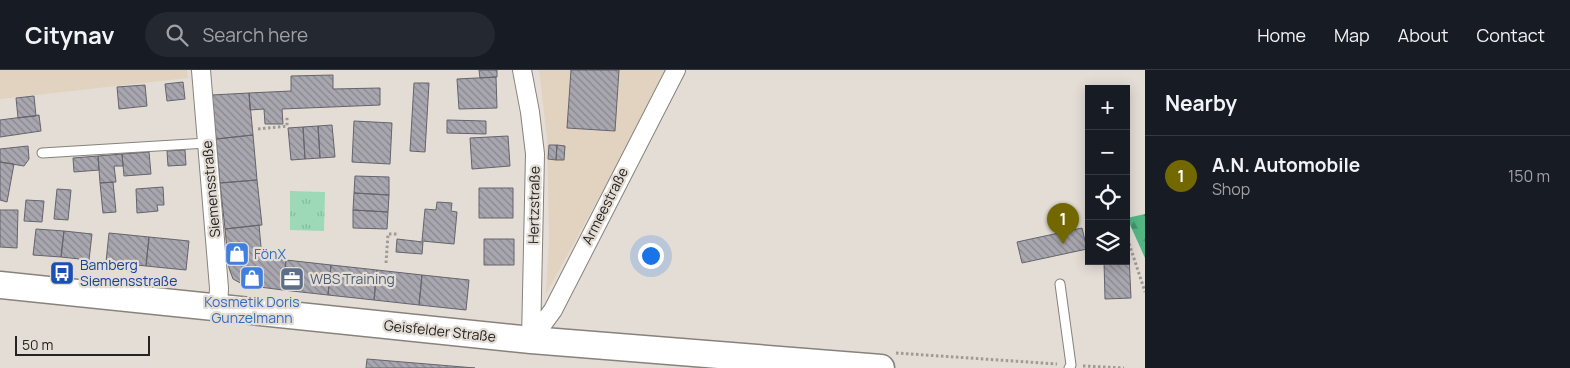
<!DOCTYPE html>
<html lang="en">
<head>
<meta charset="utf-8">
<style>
	body { margin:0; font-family:Manrope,sans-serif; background:#242831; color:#f1f3f6 }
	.controls { position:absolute; right:15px; top:15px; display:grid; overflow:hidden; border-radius:0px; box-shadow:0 2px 12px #0003 }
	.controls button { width:45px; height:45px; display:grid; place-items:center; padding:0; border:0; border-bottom:1px solid #363941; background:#171b24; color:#f1f3f6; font:25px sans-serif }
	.scale { position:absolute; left:15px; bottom:12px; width:135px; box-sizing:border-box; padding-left:5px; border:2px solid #252320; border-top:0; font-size:14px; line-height:18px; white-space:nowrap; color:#252320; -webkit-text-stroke:4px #e3ddd6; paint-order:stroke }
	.you { position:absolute; left:650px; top:185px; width:18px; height:18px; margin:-12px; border:4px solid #fff; border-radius:50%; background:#1a73e8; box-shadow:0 0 0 8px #1a73e833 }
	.badge { display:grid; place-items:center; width:32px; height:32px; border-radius:50%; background:#736800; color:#fff; font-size:16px; font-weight:700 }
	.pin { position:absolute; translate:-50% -41px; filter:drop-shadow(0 1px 2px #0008) }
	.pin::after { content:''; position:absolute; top:26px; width:18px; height:15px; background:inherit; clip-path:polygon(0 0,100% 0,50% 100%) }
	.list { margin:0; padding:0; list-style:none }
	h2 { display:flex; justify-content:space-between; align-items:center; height:65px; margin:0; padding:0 20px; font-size:21px }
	h2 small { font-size:16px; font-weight:400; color:#9ea1a6 }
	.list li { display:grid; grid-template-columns:32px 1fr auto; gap:15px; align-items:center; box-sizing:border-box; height:80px; padding:0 20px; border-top:1px solid #363941 }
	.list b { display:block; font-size:19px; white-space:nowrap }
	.list p { margin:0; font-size:16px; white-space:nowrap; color:#9ea1a6 }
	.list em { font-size:16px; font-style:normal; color:#9ea1a6 }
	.icon { flex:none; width:28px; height:28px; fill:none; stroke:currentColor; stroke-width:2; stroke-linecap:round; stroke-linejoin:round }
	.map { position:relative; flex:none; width:1145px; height:298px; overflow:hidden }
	header { display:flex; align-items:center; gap:30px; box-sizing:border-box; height:70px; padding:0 25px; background:#171b24; border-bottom:1px solid #363941 }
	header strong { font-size:24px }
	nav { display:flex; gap:28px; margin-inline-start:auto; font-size:18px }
	.search { width:350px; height:45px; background:#242831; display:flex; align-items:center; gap:12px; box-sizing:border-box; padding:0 18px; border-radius:28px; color:#9ea1a6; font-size:19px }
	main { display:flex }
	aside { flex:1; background:#171b24 }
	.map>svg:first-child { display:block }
	.commercial { fill:#e2d2c0 }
	.forest { fill:url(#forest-firs) }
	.park { fill:url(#park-tufts) }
	.building { fill:url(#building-back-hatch); stroke:#66646c }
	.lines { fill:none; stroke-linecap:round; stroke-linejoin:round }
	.lane-casing { stroke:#87827b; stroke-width:11 }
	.street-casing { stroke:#87827b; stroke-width:20 }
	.secondary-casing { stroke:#87827b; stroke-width:29 }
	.path { stroke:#9e9a94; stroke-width:3; stroke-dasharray:2.5 2.5; stroke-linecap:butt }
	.lane { stroke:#fff; stroke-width:9 }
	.street { stroke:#fff; stroke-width:18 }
	.secondary { stroke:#fff; stroke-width:26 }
	.labels { text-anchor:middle; stroke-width:4.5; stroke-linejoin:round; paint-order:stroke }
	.street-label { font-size:14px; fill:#252320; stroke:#e3ddd6 }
	.shop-label { font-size:14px; fill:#366cbe; stroke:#e3ddd6; text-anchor:start }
	.transit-label { font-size:14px; fill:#164399; stroke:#e3ddd6; text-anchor:start }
	.service-label { font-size:14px; fill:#4e5e75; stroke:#e3ddd6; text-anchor:start }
</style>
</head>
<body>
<header>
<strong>Citynav</strong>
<div class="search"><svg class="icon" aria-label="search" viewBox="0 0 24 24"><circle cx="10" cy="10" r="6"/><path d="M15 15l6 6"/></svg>Search here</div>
<nav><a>Home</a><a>Map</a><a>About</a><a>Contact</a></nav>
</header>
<main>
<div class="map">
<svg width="1145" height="298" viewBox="0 0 1145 298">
	<defs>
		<pattern id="forest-firs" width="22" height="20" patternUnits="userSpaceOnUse" patternTransform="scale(1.25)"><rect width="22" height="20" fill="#53b784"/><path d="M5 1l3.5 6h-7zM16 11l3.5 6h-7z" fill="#45946c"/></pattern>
		<pattern id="park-tufts" width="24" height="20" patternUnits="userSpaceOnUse" patternTransform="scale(1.25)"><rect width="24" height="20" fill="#9dd9b7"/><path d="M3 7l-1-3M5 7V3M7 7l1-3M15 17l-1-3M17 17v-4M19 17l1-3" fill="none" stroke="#87ba9d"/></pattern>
		<pattern id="building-back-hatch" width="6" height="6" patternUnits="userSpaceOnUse" patternTransform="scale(1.25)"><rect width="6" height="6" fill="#a8a6ae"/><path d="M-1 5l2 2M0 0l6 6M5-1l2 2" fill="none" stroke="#89878d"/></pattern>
	</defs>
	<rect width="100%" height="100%" fill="#e3ddd6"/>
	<path class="commercial" d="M0 0H187L188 8 0 29Z
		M539 0H669L546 224 549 169 547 68Z"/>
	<path class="forest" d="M1145 144V188L1127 148Z"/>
	<path class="park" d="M290 121 325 122 324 161 290 160Z"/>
	<path class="building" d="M479 0H497V7L480 8Z
		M571 0H619L615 61 567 58Z
		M333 5V19L380 18V35L282 39 283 54H265L264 39 250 40 249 23 291 21V6Z
		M496 7 497 38 459 39 457 9Z
		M183 12 185 29 167 31 165 14Z
		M414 13H429L425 82 410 81Z
		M145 15 147 36 119 39 117 17Z
		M249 23 253 65 216 69 212 25Z
		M34 26 36 46 18 48 16 28Z
		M39 45 41 61 0 67V50Z
		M447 50 486 51V64L447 63Z
		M354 51 392 53 390 94 352 92Z
		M332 55 335 87 320 88 318 56Z
		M318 56 320 88 305 89 303 57Z
		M303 57 305 89 291 90 288 58Z
		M253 65 257 110 220 113 216 69Z
		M508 66 510 96 472 99 470 68Z
		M549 75H557L556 90 548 89Z
		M557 75 565 76 564 90H556Z
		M28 76 29 89 24 96 0 92V79Z
		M185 80 186 95 168 96 167 81Z
		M149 82 151 104 124 106 122 84Z
		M122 84 123 96H114L116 112 100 113 98 86Z
		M98 86 99 100 74 102 73 88Z
		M0 92 14 94 7 132 0 130Z
		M355 106 389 107V125L354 123Z
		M257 110 262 155 225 159 220 113Z
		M113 112 116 142 103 143 100 113Z
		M163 117 164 135H157L158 141 137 143 136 119Z
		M479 118H513V148H479Z
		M57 119 71 120 68 150 54 149Z
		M354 123 389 125 388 142 353 140Z
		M26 130 44 131 42 152 24 151Z
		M437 132 452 133 451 141 457 142 454 174 422 171 425 139 436 140Z
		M0 140H18L17 178 0 177Z
		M353 140 388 142 387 159 353 158Z
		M259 155 262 188 286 190 283 220 244 215 233 209 229 198 225 159Z
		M1082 158 1087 179 1022 193 1017 172Z
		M36 159 64 161 61 187 33 185Z
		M64 161 92 164 89 190 61 187Z
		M109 163 149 167 146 196 106 192Z
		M149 167 189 171 186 200 146 196Z
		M397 169 423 172 422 184 396 182Z
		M484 169H514V195H484Z
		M1126 186H1129L1131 228 1105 229 1104 191H1126Z
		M286 190 331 195 328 225 283 220Z
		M331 195 377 200 374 230 328 225Z
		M377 200 422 205 419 235 374 230Z
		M422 205 469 210 466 240 419 235Z
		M367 289 475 298H366Z"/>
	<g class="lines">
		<defs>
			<path id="lane" d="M42 83 207 73
				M1060 214 1071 295 1069 298"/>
			<path id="street" d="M201 0 219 218 218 238
				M522 0 530 42 535 84 531 270
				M531 270 553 240 676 0"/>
			<path id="secondary" d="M0 215 531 270 881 298"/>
		</defs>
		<use href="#lane" class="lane-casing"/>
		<use href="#street" class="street-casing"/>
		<use href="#secondary" class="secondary-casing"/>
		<path class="path" d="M258 59 287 56V46
			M1126 164 1145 222
			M386 193 388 164H399
			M896 283 1057 294
			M1083 296 1124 298"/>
		<use href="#lane" class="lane"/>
		<use href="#street" class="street"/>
		<use href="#secondary" class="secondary"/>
	</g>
	<defs>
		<symbol id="shop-square" viewBox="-11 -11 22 22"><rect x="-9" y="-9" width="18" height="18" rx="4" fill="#3f7fe0" stroke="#e3ddd6"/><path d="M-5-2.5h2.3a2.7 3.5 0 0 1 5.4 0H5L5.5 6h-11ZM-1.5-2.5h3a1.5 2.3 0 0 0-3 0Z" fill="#fff"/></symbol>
		<symbol id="bus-square" viewBox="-11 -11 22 22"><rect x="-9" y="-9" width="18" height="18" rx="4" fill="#1a4fb4" stroke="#e3ddd6"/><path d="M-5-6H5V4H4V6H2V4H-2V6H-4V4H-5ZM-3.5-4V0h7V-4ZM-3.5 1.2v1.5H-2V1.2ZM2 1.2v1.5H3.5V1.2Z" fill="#fff"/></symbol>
		<symbol id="office-square" viewBox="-11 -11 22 22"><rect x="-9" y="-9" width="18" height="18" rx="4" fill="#5c6f8a" stroke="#e3ddd6"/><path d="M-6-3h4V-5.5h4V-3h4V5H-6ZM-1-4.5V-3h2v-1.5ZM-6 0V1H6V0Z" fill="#fff"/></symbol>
	</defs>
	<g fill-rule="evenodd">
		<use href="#shop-square" x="223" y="170" width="28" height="28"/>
		<use href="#bus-square" x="48" y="189" width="28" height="28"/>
		<use href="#shop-square" x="238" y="194" width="28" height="28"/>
		<use href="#office-square" x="278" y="195" width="28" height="28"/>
	</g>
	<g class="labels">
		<g class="street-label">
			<text transform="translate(211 119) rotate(-95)" y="5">Siemensstraße</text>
			<text transform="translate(534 135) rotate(-89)" y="5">Hertzstraße</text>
			<text transform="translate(605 136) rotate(-63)" y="5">Armeestraße</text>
			<text transform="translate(440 261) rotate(6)" y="5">Geisfelder Straße</text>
		</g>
		<g class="shop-label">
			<text x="254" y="189">FönX</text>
			<text x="252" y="237" text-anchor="middle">Kosmetik Doris<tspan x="252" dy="16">Gunzelmann</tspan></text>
		</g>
		<g class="transit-label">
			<text x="80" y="200">Bamberg<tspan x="80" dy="16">Siemensstraße</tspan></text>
		</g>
		<g class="service-label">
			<text x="310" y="214">WBS Training</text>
		</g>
	</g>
</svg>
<div class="controls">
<button>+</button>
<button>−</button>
<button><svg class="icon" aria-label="locate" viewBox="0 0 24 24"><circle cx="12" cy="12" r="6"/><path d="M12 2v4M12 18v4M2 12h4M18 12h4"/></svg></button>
<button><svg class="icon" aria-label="layers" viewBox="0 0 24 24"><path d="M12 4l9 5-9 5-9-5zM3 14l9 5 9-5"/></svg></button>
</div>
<div class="scale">50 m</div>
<div class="you"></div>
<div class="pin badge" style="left:1063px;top:174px">1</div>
</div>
<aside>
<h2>Nearby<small></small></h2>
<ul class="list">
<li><span class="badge">1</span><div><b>A.N. Automobile</b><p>Shop</p></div><em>150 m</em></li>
</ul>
</aside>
</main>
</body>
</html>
